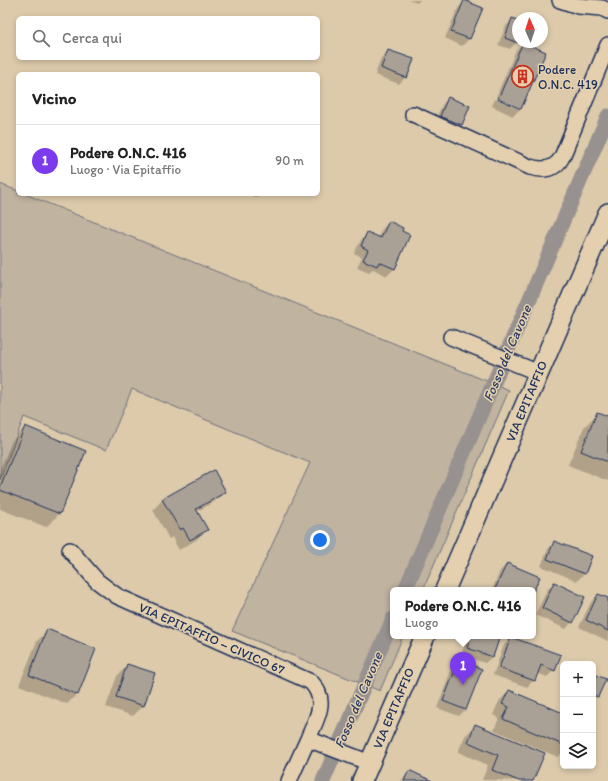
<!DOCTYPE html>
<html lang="it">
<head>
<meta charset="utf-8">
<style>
	body { margin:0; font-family:Itim,sans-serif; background:#f2f2f2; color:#222 }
	.controls { position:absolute; right:12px; bottom:12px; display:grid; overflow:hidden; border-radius:6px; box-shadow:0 2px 6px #0003 }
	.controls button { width:36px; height:36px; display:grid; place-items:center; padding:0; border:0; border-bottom:1px solid #e0e0e0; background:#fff; color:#222; font:20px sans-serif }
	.compass { position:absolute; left:512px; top:12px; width:36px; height:36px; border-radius:50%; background:#fff; box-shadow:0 2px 6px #0003; rotate:357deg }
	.you { position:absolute; left:320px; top:540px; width:14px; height:14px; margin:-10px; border:3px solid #fff; border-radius:50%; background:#1a73e8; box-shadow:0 0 0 6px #1a73e833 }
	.badge { display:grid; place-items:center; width:26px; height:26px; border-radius:50%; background:#7c3aed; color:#fff; font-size:13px; font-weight:700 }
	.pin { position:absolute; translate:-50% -33px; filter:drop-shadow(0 1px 2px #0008) }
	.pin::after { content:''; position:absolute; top:21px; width:14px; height:12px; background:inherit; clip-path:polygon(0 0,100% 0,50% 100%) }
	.popup { position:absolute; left:390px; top:587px; width:146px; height:52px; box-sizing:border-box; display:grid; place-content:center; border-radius:6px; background:#fff; filter:drop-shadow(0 1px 3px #0005); font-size:13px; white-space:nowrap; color:#767676 }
	.popup b { font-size:15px; color:#222 }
	.popup::after { content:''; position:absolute; left:50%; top:100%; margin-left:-8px; border:8px solid transparent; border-top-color:#fff }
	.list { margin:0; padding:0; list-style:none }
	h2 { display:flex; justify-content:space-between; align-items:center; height:52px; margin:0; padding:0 16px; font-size:17px }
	h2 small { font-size:13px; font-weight:400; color:#767676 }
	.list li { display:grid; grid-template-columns:26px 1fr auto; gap:12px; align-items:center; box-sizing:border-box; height:72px; padding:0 16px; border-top:1px solid #e0e0e0 }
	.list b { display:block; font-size:15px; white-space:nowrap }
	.list p { margin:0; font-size:13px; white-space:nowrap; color:#767676 }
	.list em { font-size:13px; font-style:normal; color:#767676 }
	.icon { flex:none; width:22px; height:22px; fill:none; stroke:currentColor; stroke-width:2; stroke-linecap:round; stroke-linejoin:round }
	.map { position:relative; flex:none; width:608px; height:781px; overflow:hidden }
	.search { position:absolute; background:#fff; box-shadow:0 2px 6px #0003; left:16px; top:16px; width:304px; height:44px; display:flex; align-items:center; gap:10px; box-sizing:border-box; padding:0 14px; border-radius:6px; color:#767676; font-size:15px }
	.panel { position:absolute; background:#fff; box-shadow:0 2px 6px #0003; left:16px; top:72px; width:304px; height:124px; border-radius:6px }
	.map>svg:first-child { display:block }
	.green { fill:#c0b39f; stroke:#6e717e }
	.shadow { fill:#0003 }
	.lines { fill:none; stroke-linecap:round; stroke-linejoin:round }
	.canal { stroke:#979290; stroke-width:15 }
	.building { fill:#aaa196; stroke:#1b2f5e }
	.minor-casing { stroke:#1b2f5e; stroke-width:18 }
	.major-casing { stroke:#1b2f5e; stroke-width:22 }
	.minor { stroke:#e4d0ae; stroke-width:15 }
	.major { stroke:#e4d0ae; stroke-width:19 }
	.labels { text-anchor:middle; stroke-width:3; stroke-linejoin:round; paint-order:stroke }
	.poi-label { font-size:13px; fill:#1b2f5e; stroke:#e4d0ae; text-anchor:start }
	.street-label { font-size:13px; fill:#1b2f5e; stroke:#e4d0ae }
	.water-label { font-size:14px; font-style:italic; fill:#2e3e66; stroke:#e4d0ae }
</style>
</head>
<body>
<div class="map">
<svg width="608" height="781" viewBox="0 0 608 781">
	<rect width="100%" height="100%" fill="#dccaab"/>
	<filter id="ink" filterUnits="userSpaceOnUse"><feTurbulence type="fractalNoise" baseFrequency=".025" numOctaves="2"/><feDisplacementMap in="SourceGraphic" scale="8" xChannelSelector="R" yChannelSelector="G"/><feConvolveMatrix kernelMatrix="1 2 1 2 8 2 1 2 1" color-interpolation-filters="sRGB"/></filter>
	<g filter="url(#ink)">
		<path class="green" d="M0 184 18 191V194H25L509 390 423 590H393V636H403L380 691 232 631 310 463 132 389 106 450 24 417 0 480Z"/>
		<path class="shadow" d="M409 0H420L417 3Z
			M465 1 482 8 469 39 462 46 445 38 458 8Z
			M513 19 518 21V40L510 49 498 45 506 26Z
			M523 44 545 53 520 109 513 116 492 106 495 99 519 109V107L496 97 516 50Z
			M388 51 406 77 399 84 375 75 381 58Z
			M448 98 469 106 461 125 454 132 434 123 442 105Z
			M248 194H261L257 198Z
			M389 222 400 232 409 236 394 269 387 276 373 269 369 272 357 267 362 257 354 253 361 240 368 233 378 238 382 229Z
			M598 413 608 417V481L568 465 584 427Z
			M25 427 85 451 59 514 46 527 0 509V469L12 441Z
			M225 492 214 502 196 512 206 530 196 540 179 550 172 537 169 539 153 510 163 499Z
			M555 542 591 557 584 574 577 581 541 566 548 549Z
			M507 564 533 590H492L500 571Z
			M554 583 572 622 566 629 535 615 547 590Z
			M598 595 608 599V641L579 627 591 602Z
			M47 631 77 694 67 704 19 685 37 641Z
			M469 636H487L492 657 485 663 461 655 467 638Z
			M511 638 554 670 547 677 537 673 534 680 527 687 493 675 504 645Z
			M459 661 466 709 459 716 437 708 452 668Z
			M128 665 143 706 133 716 106 707 117 676Z
			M593 675 597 696 593 700Z
			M509 691 563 714V752L558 757 494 730 499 718 493 715 499 701Z
			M476 725 532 781 482 780 488 765 458 752 465 736Z
			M409 771 430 781H401Z"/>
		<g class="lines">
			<path class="canal" d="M405 590 608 116
				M323 781 393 619"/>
		</g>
		<path class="building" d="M464 0 483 8 470 39 451 32Z
			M512 18 518 20V43L505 38Z
			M523 42 546 52 521 109 498 99Z
			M388 50 414 59 407 78 381 68Z
			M448 97 470 106 462 125 440 116Z
			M389 221 403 228 402 231 410 235 395 269 379 262 377 266 363 260 368 250 361 246 367 232 381 238Z
			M597 412 608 416V462L581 451Z
			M25 426 86 451 60 514 0 490V487Z
			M214 470 226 492 196 509 208 530 190 540 183 528 180 530 162 499Z
			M554 541 592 556 585 574 547 559Z
			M507 563 540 577 533 592V590H498L495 589Z
			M554 582 585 597 573 623 542 608Z
			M598 594 608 598V631L586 620Z
			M47 629 96 649 78 695 29 675Z
			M471 636H490L499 639 493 657 467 648Z
			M511 637 561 655 555 671 541 665 535 681 499 668Z
			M459 660 482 669 466 710 443 701Z
			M127 664 155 673 144 706 116 697Z
			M593 674 606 679 598 697 593 695Z
			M509 690 563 713V745L503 719 509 707 502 704Z
			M475 724 545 753 533 781H519L492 770 498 755 468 742Z
			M409 770 432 781H404Z"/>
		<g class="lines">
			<defs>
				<path id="minor" d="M560 0 578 6 602 8 608 11
					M413 114 530 167C543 171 555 170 562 157L608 45
					M451 337 539 373
					M70 550 97 581 117 596 311 682C329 701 316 719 308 739L370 763
					M289 781 308 739"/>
				<path id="major" d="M445 590 608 213
					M362 781 425 636"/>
			</defs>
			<use href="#minor" class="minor-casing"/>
			<use href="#major" class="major-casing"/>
			<use href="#minor" class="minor"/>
			<use href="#major" class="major"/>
		</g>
	</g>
	<defs>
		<symbol id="building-ring" viewBox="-11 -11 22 22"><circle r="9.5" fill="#e4d0ae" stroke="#c8321e" stroke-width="1.5"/><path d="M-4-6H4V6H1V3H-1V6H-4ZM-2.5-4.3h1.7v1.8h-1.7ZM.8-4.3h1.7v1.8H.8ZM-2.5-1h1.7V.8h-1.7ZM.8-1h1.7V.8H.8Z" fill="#c8321e"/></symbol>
	</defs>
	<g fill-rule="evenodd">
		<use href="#building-ring" x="510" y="64" width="25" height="25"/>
	</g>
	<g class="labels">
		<g class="poi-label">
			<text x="538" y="74">Podere<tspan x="538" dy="15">O.N.C. 419</tspan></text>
		</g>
		<g class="street-label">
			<text transform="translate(526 401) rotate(-67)" y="5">VIA EPITAFFIO</text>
			<text transform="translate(212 638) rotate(24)" y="5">VIA EPITAFFIO – CIVICO 67</text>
			<text transform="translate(393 708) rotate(-67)" y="5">VIA EPITAFFIO</text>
		</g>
		<g class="water-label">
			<text transform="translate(507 353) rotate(-67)" y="5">Fosso del Cavone</text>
			<text transform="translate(358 700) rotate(-67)" y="5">Fosso del Cavone</text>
		</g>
	</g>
</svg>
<div class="controls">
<button>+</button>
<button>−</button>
<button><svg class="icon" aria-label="layers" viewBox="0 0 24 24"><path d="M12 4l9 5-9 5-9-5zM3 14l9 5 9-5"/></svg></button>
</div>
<svg class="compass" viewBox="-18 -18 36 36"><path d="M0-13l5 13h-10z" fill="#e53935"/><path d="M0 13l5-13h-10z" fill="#767676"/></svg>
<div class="you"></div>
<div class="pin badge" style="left:463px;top:685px">1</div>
<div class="popup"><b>Podere O.N.C. 416</b>Luogo</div>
<div class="search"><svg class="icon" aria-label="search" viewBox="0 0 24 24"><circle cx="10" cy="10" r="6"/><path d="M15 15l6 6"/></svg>Cerca qui</div>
<section class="panel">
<h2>Vicino<small></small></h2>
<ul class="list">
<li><span class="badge">1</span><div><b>Podere O.N.C. 416</b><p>Luogo · Via Epitaffio</p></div><em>90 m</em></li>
</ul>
</section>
</div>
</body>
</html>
